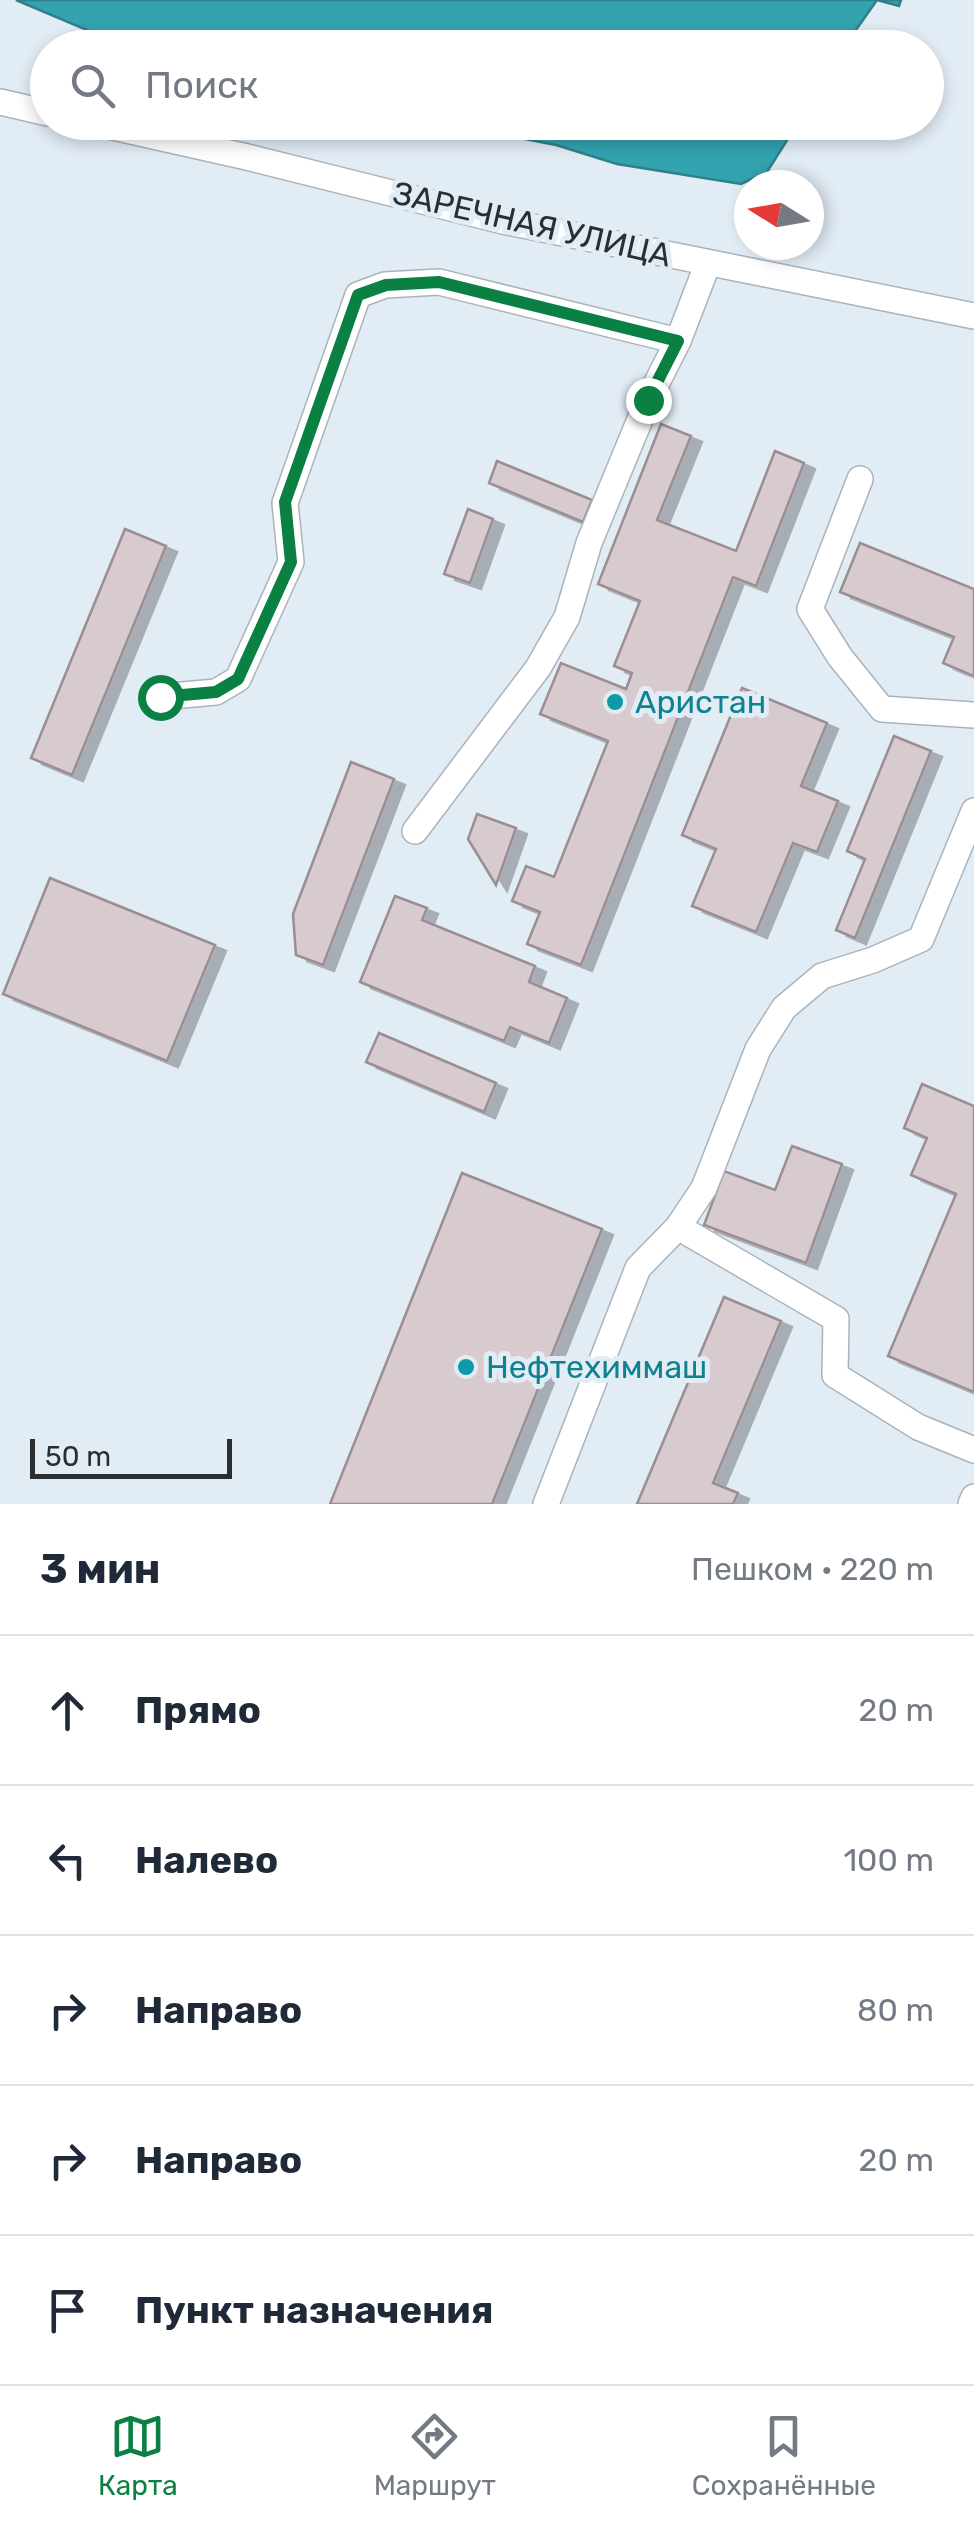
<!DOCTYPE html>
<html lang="ru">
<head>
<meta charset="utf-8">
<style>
	body { margin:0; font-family:Rubik,sans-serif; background:#f2f2f3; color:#1f2937 }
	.compass { position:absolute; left:734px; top:170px; width:90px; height:90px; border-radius:50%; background:#fff; box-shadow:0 5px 15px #0003; rotate:281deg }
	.scale { position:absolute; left:30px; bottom:25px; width:202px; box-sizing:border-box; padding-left:10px; border:5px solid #2a2e31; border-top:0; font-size:28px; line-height:35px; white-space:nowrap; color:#2a2e31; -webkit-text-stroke:8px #e2ecf5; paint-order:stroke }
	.stop { position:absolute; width:30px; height:30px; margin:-22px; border:8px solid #0b8043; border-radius:50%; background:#fff }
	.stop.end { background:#0b8043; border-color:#fff; box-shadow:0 2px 10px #0008 }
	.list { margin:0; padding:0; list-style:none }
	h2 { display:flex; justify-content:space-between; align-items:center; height:130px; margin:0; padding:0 40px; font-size:42px }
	h2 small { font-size:32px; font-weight:400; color:#747a83 }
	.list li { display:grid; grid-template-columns:65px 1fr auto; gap:30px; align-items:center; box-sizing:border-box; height:150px; padding:0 40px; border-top:2px solid #e0e1e3 }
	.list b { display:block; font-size:38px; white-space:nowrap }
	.list em { font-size:32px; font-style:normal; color:#747a83 }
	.icon { flex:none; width:55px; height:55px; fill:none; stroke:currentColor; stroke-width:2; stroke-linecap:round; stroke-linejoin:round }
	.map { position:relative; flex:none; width:974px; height:1504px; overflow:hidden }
	.search { position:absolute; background:#fff; box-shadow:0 5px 15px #0003; left:30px; right:30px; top:30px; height:110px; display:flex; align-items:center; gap:25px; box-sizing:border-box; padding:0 35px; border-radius:55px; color:#747a83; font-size:38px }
	.sheet { height:880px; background:#fff }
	nav { display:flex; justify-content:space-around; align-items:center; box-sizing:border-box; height:140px; border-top:2px solid #e0e1e3; background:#fff; font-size:28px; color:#747a83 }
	nav a { display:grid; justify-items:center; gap:5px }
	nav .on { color:#0b8043 }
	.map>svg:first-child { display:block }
	.water { fill:#33a3b0; stroke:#30808a; stroke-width:2.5 }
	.building { fill:#d8cbd0; stroke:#9a8e93; stroke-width:2.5; filter:url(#shadow) }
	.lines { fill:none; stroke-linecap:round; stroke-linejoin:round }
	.minor-casing { stroke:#aab3bc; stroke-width:28 }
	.minor { stroke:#fff; stroke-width:25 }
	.route { stroke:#0b8043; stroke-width:12 }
	.culture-dot { fill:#0f9aa8; stroke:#e2ecf5; stroke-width:4 }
	.labels { text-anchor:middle; stroke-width:10; stroke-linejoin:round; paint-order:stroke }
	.street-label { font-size:32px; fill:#2a2e31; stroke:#e2ecf5 }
	.culture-label { font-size:32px; fill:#0d838f; stroke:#e2ecf5; text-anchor:start }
</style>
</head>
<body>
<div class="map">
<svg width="974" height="1504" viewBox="0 0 974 1504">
	<defs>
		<filter id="shadow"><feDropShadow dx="11" dy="6" stdDeviation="0" flood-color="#0004"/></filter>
	</defs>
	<rect width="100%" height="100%" fill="#e2ecf5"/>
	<path class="water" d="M16 0H901L899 6 877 0 844 47H127Z
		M442 123 798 122V123L767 172 741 184 617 164 556 145Z"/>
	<path class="building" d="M661 424 691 436 657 520 736 551 775 451 804 463 756 586 733 577 581 965 527 944 540 912 512 901 526 866 554 877 608 741 540 714 561 663 626 689 632 673 614 666 640 601 598 584Z
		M497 461 592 500 583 522 489 483Z
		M468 509 493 519 470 583 444 574Z
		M125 529 166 546 72 775 31 758Z
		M860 543 974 589V676L943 663 954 637 840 592Z
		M742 688 827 723 801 786 838 801 817 852 793 843 756 932 692 906 716 849 682 835Z
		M894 736 931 751 855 938 836 930 865 859 847 851Z
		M351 762 394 779 323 965 296 955 293 914Z
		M477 814 516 828 496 885 468 839Z
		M50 878 215 945 167 1061 3 994Z
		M395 896 427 908 422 920 535 966 529 982 567 998 549 1043 510 1027 504 1041 360 982Z
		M379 1033 496 1083 484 1112 366 1062Z
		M922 1084 974 1106V1392L888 1356 956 1194 911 1175 927 1138 904 1128Z
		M792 1146 842 1164 806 1263 704 1225 724 1171 775 1190Z
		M462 1173 602 1229 492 1504H330Z
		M724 1297 781 1321 713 1483 738 1493 733 1504H637Z"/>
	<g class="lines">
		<defs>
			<path id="minor" d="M0 102 48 113
				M91 122 247 157 503 221 974 316
				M860 479 810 609 840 657 882 709 974 715
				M160 697 216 692 238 679 291 562 285 503 358 295 385 285 439 282 678 341
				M415 831 538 668 567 617 589 543 648 400 678 341 708 263
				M678 1227 836 1319 835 1375 918 1427 974 1450
				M546 1504 638 1268 678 1227 704 1188 758 1049 784 1008 822 976 873 960 921 939 974 811
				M971 1504 974 1497"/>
		</defs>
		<use href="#minor" class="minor-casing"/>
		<use href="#minor" class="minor"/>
	</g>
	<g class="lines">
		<path class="route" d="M160 697 216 692 238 679 291 562 285 502 358 295 386 285 439 282 678 341 648 400"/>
	</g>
	<g class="culture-dot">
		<circle cx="615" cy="702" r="10"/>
		<circle cx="466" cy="1367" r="10"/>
	</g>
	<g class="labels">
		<g class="street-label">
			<text transform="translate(532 224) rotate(13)" y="11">ЗАРЕЧНАЯ УЛИЦА</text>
		</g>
		<g class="culture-label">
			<text x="635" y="713">Аристан</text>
			<text x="486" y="1378">Нефтехиммаш</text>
		</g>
	</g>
</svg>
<svg class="compass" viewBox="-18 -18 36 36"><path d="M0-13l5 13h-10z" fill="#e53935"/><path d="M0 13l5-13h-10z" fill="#747a83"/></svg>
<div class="scale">50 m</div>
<div class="stop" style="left:160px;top:697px"></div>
<div class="stop end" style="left:648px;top:400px"></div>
<div class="search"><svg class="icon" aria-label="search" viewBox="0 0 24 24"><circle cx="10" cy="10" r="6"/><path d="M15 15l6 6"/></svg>Поиск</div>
</div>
<section class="sheet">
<h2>3 мин<small>Пешком · 220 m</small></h2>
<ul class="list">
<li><svg class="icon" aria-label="ahead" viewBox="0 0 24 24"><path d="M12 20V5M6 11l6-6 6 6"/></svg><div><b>Прямо</b></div><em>20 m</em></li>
<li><svg class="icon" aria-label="left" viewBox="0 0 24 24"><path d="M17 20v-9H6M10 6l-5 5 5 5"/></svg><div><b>Налево</b></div><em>100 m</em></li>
<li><svg class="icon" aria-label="right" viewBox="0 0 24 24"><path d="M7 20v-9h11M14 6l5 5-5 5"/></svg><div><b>Направо</b></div><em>80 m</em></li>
<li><svg class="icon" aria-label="right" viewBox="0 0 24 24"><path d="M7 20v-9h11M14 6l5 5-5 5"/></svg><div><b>Направо</b></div><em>20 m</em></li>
<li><svg class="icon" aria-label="arrive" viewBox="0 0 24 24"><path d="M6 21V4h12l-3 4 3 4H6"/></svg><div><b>Пункт назначения</b></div></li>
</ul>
</section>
<nav>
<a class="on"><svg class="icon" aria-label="map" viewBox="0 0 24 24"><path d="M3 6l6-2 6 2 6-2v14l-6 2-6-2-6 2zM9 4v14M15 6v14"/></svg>Карта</a>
<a><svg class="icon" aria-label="directions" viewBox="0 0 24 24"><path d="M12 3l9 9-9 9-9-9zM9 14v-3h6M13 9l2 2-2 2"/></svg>Маршрут</a>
<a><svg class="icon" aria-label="saved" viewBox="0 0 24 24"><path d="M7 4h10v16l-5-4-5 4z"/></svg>Сохранённые</a>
</nav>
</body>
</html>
